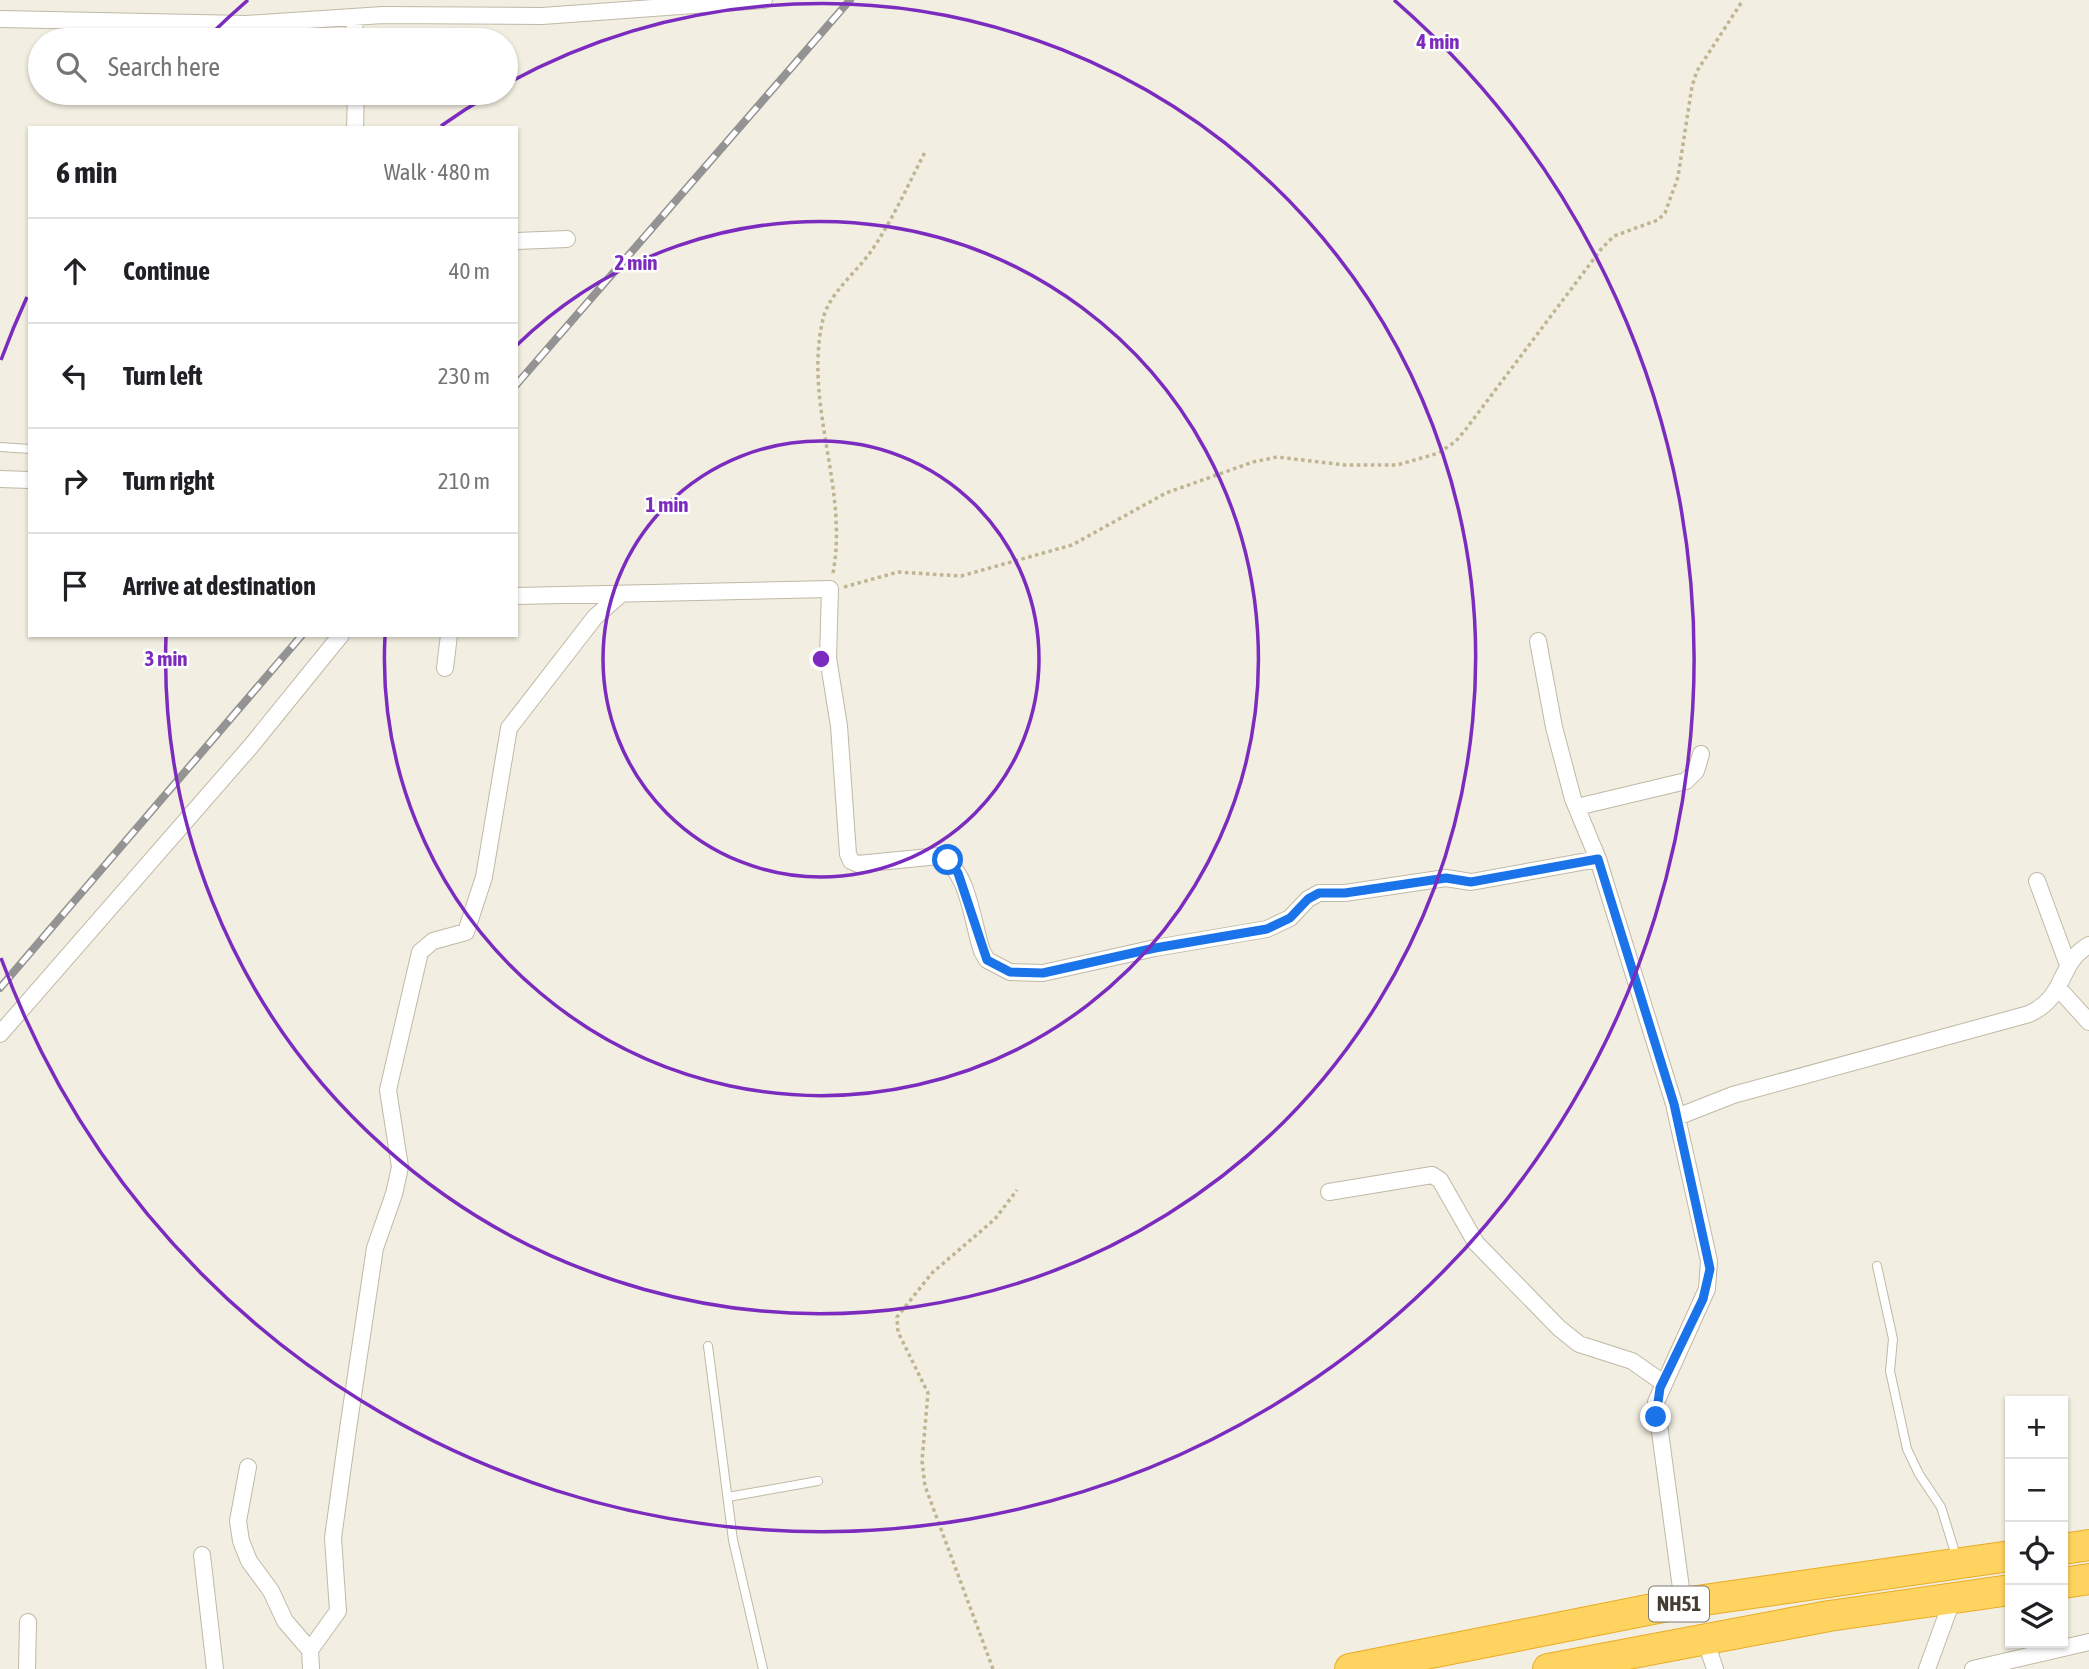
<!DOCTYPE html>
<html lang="en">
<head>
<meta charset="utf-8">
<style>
	body { margin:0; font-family:"Asap Condensed",sans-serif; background:#f2f2f2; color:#202124 }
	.controls { position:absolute; right:21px; bottom:21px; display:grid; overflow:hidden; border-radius:0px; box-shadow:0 2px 5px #0004 }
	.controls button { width:63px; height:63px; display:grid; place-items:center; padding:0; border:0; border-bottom:2px solid #e0e0e0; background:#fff; color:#202124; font:35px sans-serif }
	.stop { position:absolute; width:21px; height:21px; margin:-16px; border:5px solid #1a73e8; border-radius:50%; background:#fff }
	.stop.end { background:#1a73e8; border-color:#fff; box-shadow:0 2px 7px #0008 }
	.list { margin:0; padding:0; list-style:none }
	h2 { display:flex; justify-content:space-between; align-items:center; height:91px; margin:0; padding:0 28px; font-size:30px }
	h2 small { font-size:23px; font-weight:400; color:#757577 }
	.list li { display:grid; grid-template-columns:46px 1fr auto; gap:21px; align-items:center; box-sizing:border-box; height:105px; padding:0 28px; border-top:2px solid #e0e0e0 }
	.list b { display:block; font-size:26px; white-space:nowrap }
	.list em { font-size:23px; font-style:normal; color:#757577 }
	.icon { flex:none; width:38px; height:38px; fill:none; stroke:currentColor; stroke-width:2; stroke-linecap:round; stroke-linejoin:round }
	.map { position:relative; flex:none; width:2089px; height:1669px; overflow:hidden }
	.search { position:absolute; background:#fff; box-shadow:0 2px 5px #0004; left:28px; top:28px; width:490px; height:77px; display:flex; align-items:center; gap:18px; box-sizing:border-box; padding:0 24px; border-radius:38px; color:#757577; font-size:26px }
	.panel { position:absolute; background:#fff; box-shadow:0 2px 5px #0004; left:28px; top:126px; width:490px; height:511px; border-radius:0px }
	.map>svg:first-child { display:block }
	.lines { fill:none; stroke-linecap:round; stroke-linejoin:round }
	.lane-casing { stroke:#c1b9a6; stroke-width:10 }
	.street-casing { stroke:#c1b9a6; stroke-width:18 }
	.highway-casing { stroke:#e9ac25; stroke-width:32 }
	.path { stroke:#c1b493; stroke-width:3.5; stroke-dasharray:3.5 3.5; stroke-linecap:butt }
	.lane { stroke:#fff; stroke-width:8 }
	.street { stroke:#fff; stroke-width:16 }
	.highway { stroke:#ffd35f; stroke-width:30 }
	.rail-casing { stroke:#939393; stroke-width:8 }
	.rail { stroke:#fff; stroke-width:5; stroke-dasharray:16; stroke-linecap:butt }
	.route { stroke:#1a73e8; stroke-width:9 }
	.ring { fill:none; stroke:#7b2cbf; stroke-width:3.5 }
	.labels { text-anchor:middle; stroke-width:5; stroke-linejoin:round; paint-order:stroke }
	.shield { fill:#fff; stroke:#7c7870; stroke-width:2 }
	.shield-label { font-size:21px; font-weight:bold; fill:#443e32 }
	.centre { fill:#7b2cbf; stroke:#fff; stroke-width:3.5 }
	.ring-label { font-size:21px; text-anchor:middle; font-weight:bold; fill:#7b2cbf; stroke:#fff; stroke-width:5; stroke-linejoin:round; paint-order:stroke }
</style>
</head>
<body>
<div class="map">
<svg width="2089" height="1669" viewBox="0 0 2089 1669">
	<rect width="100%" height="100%" fill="#f2eee1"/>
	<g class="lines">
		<defs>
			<path id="lane" d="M0 447 30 449
				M1877 1266 1893 1339 1890 1371 1907 1449 1919 1474 1941 1507 1957 1559
				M708 1346 733 1540 763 1669
				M728 1497 818 1481"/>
			<path id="street" d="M354 17 355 40
				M0 19 246 24 383 15 542 16 764 0
				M355 128 356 93
				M516 241 567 239
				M0 479 30 480
				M516 596 830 589 828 658 839 726 848 854 851 861 858 864 939 856C969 870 972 922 982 951L987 960 1010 972 1043 973 1155 948 1267 929 1290 918 1308 899 1319 893H1345L1446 878 1471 882 1598 859
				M1538 641 1554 727 1573 799 1598 859 1674 1104 1709 1261 1707 1289 1656 1402 1683 1603
				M445 668 449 635
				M1577 807 1686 781 1696 771 1701 754
				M2037 881 2068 965
				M2059 989 2089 1022
				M0 1034 251 746 341 635
				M1677 1117 1733 1095 2029 1014C2068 996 2057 963 2089 945
				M1329 1192 1432 1175 1440 1180 1476 1243 1559 1328 1579 1344 1632 1361 1662 1382
				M248 1467 238 1521 241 1541 249 1561 271 1591 285 1621 310 1650
				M202 1555 215 1669
				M1705 1639 1715 1669
				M27 1669 28 1622
				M311 1669 310 1650 338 1611 333 1538 348 1429 375 1248 394 1194 400 1167 388 1090 420 952 433 941 466 932 484 877 509 728 595 617 621 594
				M1927 1669 1953 1598
				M1973 1669 2089 1642"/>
			<path id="highway" d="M2063 1549 2089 1545
				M2063 1583 2089 1579
				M1350 1669 1683 1603 2010 1556
				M1548 1669 1829 1616 2010 1590"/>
		</defs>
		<use href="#lane" class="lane-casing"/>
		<use href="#street" class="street-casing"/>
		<use href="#highway" class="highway-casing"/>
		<path class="path" d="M833 573C849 489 803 403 823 319 829 293 857 272 872 250 893 219 908 185 925 152
			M844 587 898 572 961 576 1072 545 1166 493 1253 462 1277 457 1345 465H1397L1439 453 1456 441 1466 429 1602 248 1614 236 1658 220 1665 213 1678 177 1692 86 1697 71 1743 0
			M993 1669 925 1486 922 1461 928 1393 898 1332 897 1317 932 1273 995 1219 1017 1190"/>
		<use href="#lane" class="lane"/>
		<use href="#street" class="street"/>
		<use href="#highway" class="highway"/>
		<defs>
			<path id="rail" d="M516 385 850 0
				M0 988 302 635"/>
		</defs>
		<use href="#rail" class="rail-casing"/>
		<use href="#rail" class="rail"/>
	</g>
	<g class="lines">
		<path class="route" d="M948 860 958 873 987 960 1010 972 1043 973 1155 948 1267 929 1290 918 1308 899 1319 893H1345L1446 878 1471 882 1598 859 1674 1104 1710 1269 1703 1299 1660 1388 1656 1417"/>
	</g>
	<g class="ring">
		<circle cx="821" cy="659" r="218"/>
		<path d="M517 345A437 437 0 1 1 385 636"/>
		<path d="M441 126A655 655 0 0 1 489 95M508 83A655 655 0 1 1 166 636"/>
		<path d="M1 360A873 873 0 0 1 27 297M209 36A873 873 0 0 1 248 0M1394 0A873 873 0 1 1 1 958"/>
	</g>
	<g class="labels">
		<rect class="shield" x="1649" y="1586.5" width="60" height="35" rx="5"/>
		<g class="shield-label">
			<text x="1679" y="1611">NH51</text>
		</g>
	</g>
	<circle cx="821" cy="659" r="10" class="centre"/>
	<g class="ring-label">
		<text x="1438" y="49">4 min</text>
		<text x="636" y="270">2 min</text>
		<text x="667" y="512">1 min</text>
		<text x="166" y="666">3 min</text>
	</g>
</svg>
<div class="controls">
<button>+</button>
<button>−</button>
<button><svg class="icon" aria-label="locate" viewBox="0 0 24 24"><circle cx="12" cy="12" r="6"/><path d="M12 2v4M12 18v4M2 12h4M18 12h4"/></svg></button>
<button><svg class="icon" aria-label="layers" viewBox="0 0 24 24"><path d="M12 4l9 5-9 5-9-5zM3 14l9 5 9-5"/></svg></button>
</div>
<div class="stop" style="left:948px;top:860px"></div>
<div class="stop end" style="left:1656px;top:1417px"></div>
<div class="search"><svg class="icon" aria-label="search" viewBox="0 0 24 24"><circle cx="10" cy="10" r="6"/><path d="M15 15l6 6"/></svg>Search here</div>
<section class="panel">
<h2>6 min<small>Walk · 480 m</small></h2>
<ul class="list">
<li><svg class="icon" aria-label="ahead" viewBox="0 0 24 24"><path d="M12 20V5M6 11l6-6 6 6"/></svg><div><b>Continue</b></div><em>40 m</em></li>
<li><svg class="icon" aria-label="left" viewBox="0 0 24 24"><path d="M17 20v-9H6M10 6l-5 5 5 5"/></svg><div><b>Turn left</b></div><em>230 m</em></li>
<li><svg class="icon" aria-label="right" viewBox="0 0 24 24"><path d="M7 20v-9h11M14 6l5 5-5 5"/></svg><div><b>Turn right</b></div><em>210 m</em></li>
<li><svg class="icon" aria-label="arrive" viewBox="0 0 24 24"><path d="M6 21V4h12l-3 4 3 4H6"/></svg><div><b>Arrive at destination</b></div></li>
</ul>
</section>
</div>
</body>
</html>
